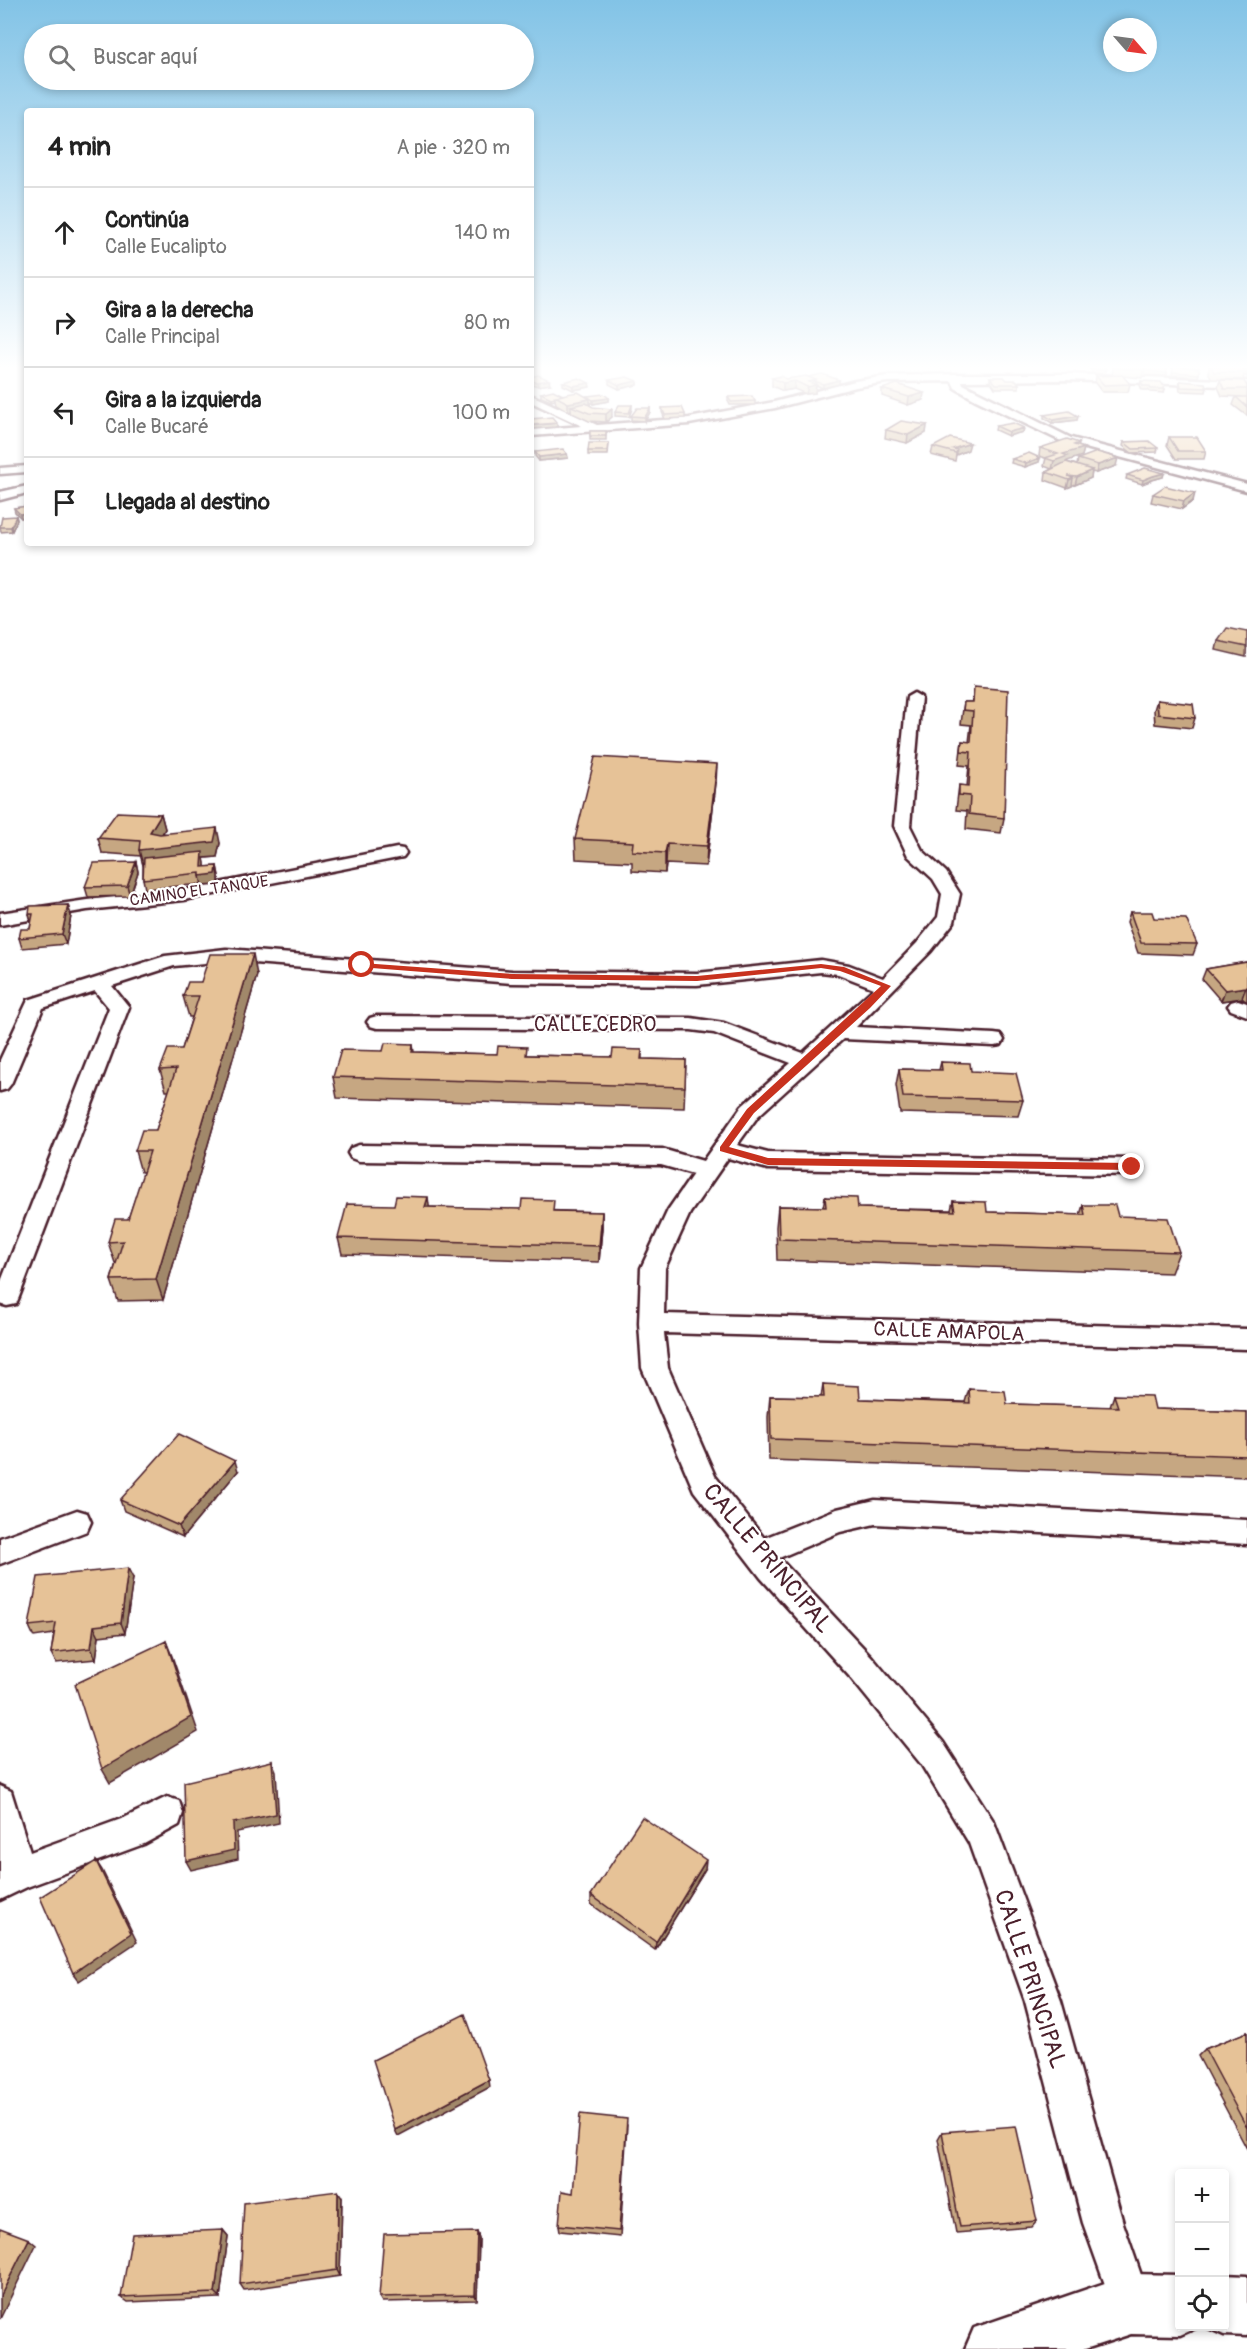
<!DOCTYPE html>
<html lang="es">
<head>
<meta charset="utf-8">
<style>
	body { margin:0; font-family:Pangolin,sans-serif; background:#f6f6f6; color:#222 }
	.controls { position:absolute; right:18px; bottom:18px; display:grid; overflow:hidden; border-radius:6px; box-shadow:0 3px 9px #0003 }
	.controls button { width:54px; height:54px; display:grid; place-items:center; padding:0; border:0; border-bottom:2px solid #e0e0e0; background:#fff; color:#222; font:30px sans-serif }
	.compass { position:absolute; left:1103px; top:18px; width:54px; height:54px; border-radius:50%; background:#fff; box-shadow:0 3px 9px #0003; rotate:118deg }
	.stop { position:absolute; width:18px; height:18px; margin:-14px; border:4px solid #c8321e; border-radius:50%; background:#fff }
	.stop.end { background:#c8321e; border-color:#fff; box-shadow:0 2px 6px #0008 }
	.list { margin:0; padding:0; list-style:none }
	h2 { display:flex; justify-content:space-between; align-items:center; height:78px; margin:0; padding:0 24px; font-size:26px }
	h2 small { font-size:20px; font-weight:400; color:#767676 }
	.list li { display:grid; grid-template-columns:39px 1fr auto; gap:18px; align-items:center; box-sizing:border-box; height:90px; padding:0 24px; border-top:2px solid #e0e0e0 }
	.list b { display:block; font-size:22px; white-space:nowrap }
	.list p { margin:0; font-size:20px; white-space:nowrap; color:#767676 }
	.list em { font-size:20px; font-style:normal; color:#767676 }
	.icon { flex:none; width:33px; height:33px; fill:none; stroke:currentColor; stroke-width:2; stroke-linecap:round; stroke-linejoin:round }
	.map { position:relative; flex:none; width:1247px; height:2349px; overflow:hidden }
	.search { position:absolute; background:#fff; box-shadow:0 3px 9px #0003; left:24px; top:24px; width:510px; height:66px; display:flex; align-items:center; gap:15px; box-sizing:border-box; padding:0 21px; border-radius:33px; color:#767676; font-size:22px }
	.panel { position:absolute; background:#fff; box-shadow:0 3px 9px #0003; left:24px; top:108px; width:510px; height:438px; border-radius:6px }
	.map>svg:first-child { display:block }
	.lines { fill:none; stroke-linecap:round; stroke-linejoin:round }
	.street-casing { stroke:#4a1f2b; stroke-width:5 }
	.secondary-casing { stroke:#4a1f2b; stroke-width:5 }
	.street { fill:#fff; fill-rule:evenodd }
	.secondary { fill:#fff; fill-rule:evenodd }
	.wall { fill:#c6a782; stroke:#4a1f2b; stroke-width:1.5 }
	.shaded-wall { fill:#a1886a; stroke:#4a1f2b; stroke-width:1.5 }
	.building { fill:#e6c297; stroke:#4a1f2b; stroke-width:1.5 }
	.route { fill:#c8321e }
	.labels { text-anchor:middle; stroke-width:4.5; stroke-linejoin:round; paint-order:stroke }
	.far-street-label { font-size:16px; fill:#4a1f2b; stroke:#fff }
	.street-label { font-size:20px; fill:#4a1f2b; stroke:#fff }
	.near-street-label { font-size:24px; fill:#4a1f2b; stroke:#fff }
</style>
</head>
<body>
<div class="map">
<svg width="1247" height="2349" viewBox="0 0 1247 2349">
	<rect width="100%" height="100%" fill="#fff"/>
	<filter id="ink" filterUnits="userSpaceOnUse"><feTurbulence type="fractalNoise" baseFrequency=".0167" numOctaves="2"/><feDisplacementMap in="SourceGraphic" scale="12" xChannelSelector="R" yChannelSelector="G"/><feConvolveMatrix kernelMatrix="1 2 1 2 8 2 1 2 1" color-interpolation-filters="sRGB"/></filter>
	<g filter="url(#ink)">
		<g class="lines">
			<defs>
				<path id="street" d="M955 374H1068L1247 381V387L1068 380 962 381 963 384 1071 438 1247 484V491L1063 442 976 400 955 388 952 381 887 382 856 387 775 408 689 424 531 436V430L582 426 531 402V395L597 425 689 418 774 402 855 381 887 376Z
					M27 466V472L0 474V468Z
					M27 486V493L0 500V492Z
					M914 693 921 697 910 826 922 850 946 872 960 894 954 922 931 951 856 1027 994 1034 1001 1035 1004 1040 1001 1045 994 1046 843 1039 758 1116 737 1145 768 1153 1132 1159 1140 1162 1143 1167 1140 1172 1132 1175 768 1169 728 1158 690 1213 665 1268 664 1314 1247 1329V1349L664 1333 668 1368 715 1476 764 1538 837 1509 875 1500 1247 1520V1544L875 1524 840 1532 779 1558 872 1657 943 1742 994 1822 1061 2001 1123 2223 1151 2304 1145 2318 1131 2324 1117 2318 1083 2223 1025 2001 969 1843 921 1764 850 1677 761 1578 694 1491 642 1368 639 1323 641 1268 668 1210 693 1174 661 1165 359 1161 351 1158 348 1153 351 1148 359 1145 662 1149 703 1161 742 1106 791 1063 714 1033 691 1030 377 1028 370 1026 367 1022 370 1018 377 1016 691 1018 724 1023 803 1053 874 988 838 974 821 972 697 985 512 983 226 961 174 966 112 986 129 1007 19 1297 16 1304 7 1306 0 1304V1284L109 1008 95 991 43 1008 11 1084 7 1089 0 1091V1060L28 1000 165 956 226 949 512 971 697 973 821 960 849 965 883 978 917 943 938 917 942 894 933 879 908 856 894 826 907 697Z
					M397 848 403 849 406 853 403 857 184 900 87 910 0 925V913L87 900 184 890Z
					M1238 1000 1247 1003V1016L1231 1010 1228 1006 1231 1002Z
					M77 1510 87 1513 91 1522 87 1531 0 1564V1538Z
					M0 1786 11 1791 30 1852 124 1818 167 1797 179 1801 183 1813 179 1825 144 1844 27 1887 0 1900Z"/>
				<path id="secondary" d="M1131 2274 1180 2275V2326H1200L1180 2335 1131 2334 1085 2349H965L974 2328Z
					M1224 2275 1247 2276V2336L1224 2335 1204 2326H1224Z"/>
			</defs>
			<use href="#street" class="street-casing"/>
			<use href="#secondary" class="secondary-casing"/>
			<use href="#street" class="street"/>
			<use href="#secondary" class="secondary"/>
		</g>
		<path class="wall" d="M927 364H944L943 368 928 367Z
			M1090 364 1106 370 1105 374 1092 373 1090 367Z
			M1114 364H1144L1142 378 1122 376 1130 384 1128 392H1102L1095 383 1096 376H1117L1112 375Z
			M1145 365 1167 373V376L1145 375 1144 369Z
			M1210 365 1247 370V377L1244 375 1243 380 1212 379 1208 372Z
			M1173 366 1199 374 1198 377 1172 375Z
			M531 377 550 384 538 386 531 384Z
			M808 377 839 380V384L823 388 816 385 815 393 806 394 794 389 783 391 772 386V378L786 379Z
			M990 377 1019 384V388H995L990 380Z
			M609 380 637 381V385L619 389 609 384Z
			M1220 380 1247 386V415H1246L1233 405 1236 397H1242L1222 396 1218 387Z
			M1141 381 1165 389 1164 393 1150 392 1148 390H1142L1140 385Z
			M1180 381 1207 388 1206 392 1180 391 1179 385Z
			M563 382 590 387 573 390 563 385Z
			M882 389 923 400 908 405 882 396Z
			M541 393 587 398V396L609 398V401L593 404 590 402V406L612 417 606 422 589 421 572 413 571 410 568 411 556 404 555 400 551 401 541 397Z
			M728 397 755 401V405H730L728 401Z
			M632 405V409L629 417 615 416V412Z
			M650 408V412L645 421 631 420V416Z
			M662 408 685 414V418L665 419 662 412Z
			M1044 415 1078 416 1077 420 1052 423 1044 418Z
			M927 425 926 433 907 443 885 438 886 430Z
			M996 426 1024 428 1023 432 1008 436 995 430Z
			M590 431H606V440H590Z
			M1169 437 1206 451 1204 459H1176L1167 445Z
			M1124 442 1158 448 1157 452 1132 453 1123 446Z
			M609 443 608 455H588V451Z
			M1079 443 1078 446 1084 448 1082 456 1067 461V462L1077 465 1078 459 1116 466 1096 473 1092 472 1091 478 1075 485H1072V486L1067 488 1045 480 1046 472 1052 469 1044 466 1046 458 1039 456 1040 448Z
			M933 447 968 450 956 455 955 461 931 455Z
			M535 452 567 454 568 458 539 461 535 456Z
			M1040 458 1039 462 1025 467 1011 463 1012 459Z
			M1164 473 1163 477 1152 480 1142 484 1126 479 1127 475Z
			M1153 494 1193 501 1182 509 1151 502Z
			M27 506V517L21 518 15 512 14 508Z
			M16 516 17 520 12 531 1 532 0 527Z
			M1247 632 1246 657 1216 650 1218 641Z
			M974 687 1004 818 1001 833 966 829 967 811 956 810 959 785 967 786 969 766 959 765 962 741 969 742 971 725 961 724 962 716 964 702H972Z
			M1157 700 1195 718 1192 728 1155 724 1154 710Z
			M716 783 706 866 666 864 665 873 632 871V862L576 859 575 839Z
			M161 814 165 829 163 833 220 843 217 857 204 858 205 867 217 866 219 876V885L202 886V884L145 889 143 879V865L141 856 102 853 98 838Z
			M136 862 138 872 130 896 88 897 85 887Z
			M68 905 71 916 66 944 22 948 19 938 30 929 31 922 29 914Z
			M1130 912 1154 918 1197 944 1193 955 1138 953 1127 922Z
			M1247 962V1002L1242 998 1221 1001 1202 979 1206 969Z
			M257 975 163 1300 118 1301 111 1280 116 1263H115L108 1242 128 1219 144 1172H141L135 1151 156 1130 169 1091H166L160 1070 182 1049 192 1017H189L183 996 201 982Z
			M413 1044 414 1052 612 1057 642 1050V1059L686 1060 684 1108 337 1098 333 1077 383 1051Z
			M941 1062 971 1071 1023 1100 1018 1116 900 1113 896 1085 899 1069 939 1070Z
			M825 1197 858 1208 951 1210 953 1201 987 1212 1080 1215 1083 1205 1118 1216 1179 1252 1171 1273 777 1260 776 1227 778 1206 823 1207Z
			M429 1207 602 1212V1228L599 1262 342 1254 338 1238Z
			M823 1384 860 1399 965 1402 969 1389 1007 1404 1110 1407 1114 1395 1155 1409 1247 1412V1477L769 1460 768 1417 770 1396 821 1397Z
			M238 1471 183 1537 124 1511 120 1500Z
			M133 1578 125 1633 99 1636 96 1659 56 1663 51 1653 54 1634 34 1637 29 1626Z
			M705 1869 655 1950 591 1904V1895Z
			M1247 2032V2149L1198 2056 1205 2049Z
			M627 2126 620 2237 560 2231 559 2225 573 2193Z
			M942 2132 1037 2221 1032 2227 956 2233 938 2139Z
			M342 2197 340 2276 244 2290 240 2284Z
			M223 2230 228 2236 220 2298 128 2302 121 2297Z
			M477 2232 479 2238 477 2300 382 2302 379 2297Z"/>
		<path class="shaded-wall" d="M549 380 550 384 538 386 537 382Z
			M816 380 815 393 806 394 809 382Z
			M839 380V384L823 388V384Z
			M637 381V385L619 389V385Z
			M795 381 794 389 783 391V383Z
			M589 383 590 387 573 390V386Z
			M924 393 923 400 908 405 909 397Z
			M555 396V400L551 401V398Z
			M609 398V401L593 404V400Z
			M590 399V407L571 406V410L568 411V403Z
			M650 408V412L645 421V417Z
			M612 409V417L606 422V414Z
			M1078 416 1077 420 1052 423 1053 420Z
			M557 423V427L531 429V426Z
			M927 425 926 433 907 443 908 435Z
			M1024 428 1023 432 1008 436 1009 432Z
			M970 443 968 450 956 455V453L953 449Z
			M1079 443 1078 450 1084 448 1082 456 1067 461 1066 464 1052 469 1054 461 1063 454 1074 445Z
			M567 454 568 458 539 461V457Z
			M1040 458 1039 462 1025 467 1026 463Z
			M1118 458 1116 466 1096 473 1098 465Z
			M1092 470 1091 478 1075 485 1077 477Z
			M1164 473 1163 477 1152 480 1142 484 1143 480 1153 476Z
			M1073 478 1072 486 1067 488 1069 480Z
			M1195 493 1193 501 1182 509 1184 501Z
			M27 513V517L21 518 20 514Z
			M16 516 17 520 12 531 11 527Z
			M717 764 716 783 706 866 707 846Z
			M161 814 165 829 154 847 150 832Z
			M217 828 220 843 217 857 204 858 205 863V875L217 866 219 876V885L202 886 200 876 202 867 143 865 139 850Z
			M667 844 666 864 665 873V853Z
			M136 862 138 872 130 896 127 886Z
			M68 905 71 916 66 944 62 934Z
			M253 954 257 975 163 1300 156 1279Z
			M1246 987 1242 998 1221 1001 1225 990Z
			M428 1197 430 1213 425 1207Z
			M602 1212V1228L599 1262V1246Z
			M235 1461 238 1471 183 1537 179 1526Z
			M128 1568 133 1578 125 1633 121 1623Z
			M94 1626 99 1636 96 1659 91 1648Z
			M166 1641 172 1656 198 1732 110 1783 102 1769Z
			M272 1761 276 1771 279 1823 237 1832 238 1859 191 1870 186 1861 233 1823Z
			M706 1860 705 1869 655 1950 656 1942Z
			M96 1861 102 1870 137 1942 79 1981 73 1973Z
			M489 2080 490 2087 398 2136 395 2130Z
			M338 2191 342 2197 340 2276 337 2270Z
			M223 2230 228 2236 220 2298 215 2293Z
			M477 2232 479 2238 477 2300 475 2295Z
			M29 2239 36 2245 0 2319V2297Z"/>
		<path class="building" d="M1090 364H1103L1106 370H1092Z
			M1114 364H1144V370L1113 368Z
			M1145 365 1166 366 1167 373 1146 371Z
			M1210 365 1241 366 1245 373 1214 372Z
			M1173 366 1199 368V374L1173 372Z
			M822 374 839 380 823 384 814 381 816 380 808 377Z
			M538 375 549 380 537 382 531 381V377Z
			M1122 375 1130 384 1104 385 1096 376Z
			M781 376 786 379 806 376 816 380 809 382 816 385 807 387 795 381 783 383 772 378Z
			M627 377 637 381 619 385 609 380Z
			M990 377H1004L1007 380H1016L1019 384H996Z
			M579 378 589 383 573 386 563 382Z
			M1220 380 1244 381 1247 386V389H1224Z
			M1141 381 1161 382 1165 389H1151L1149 386H1143Z
			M1180 381 1205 383 1207 388 1181 387Z
			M897 384 924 393 909 397 882 389Z
			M553 390 563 395 551 398 541 393Z
			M578 392 590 399 568 403 555 396Z
			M604 394 609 398 593 400 587 396Z
			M752 396 755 401 731 402 728 397Z
			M1236 397H1247V407Z
			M586 403 593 407 612 409 606 414 589 413 571 406Z
			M619 405H632L629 413 615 412Z
			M682 407 685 414 665 415 662 408Z
			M637 408H650L645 417 631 416Z
			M1069 411 1078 416 1053 420 1044 415Z
			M552 417 557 423 531 425V419Z
			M901 421 927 425 908 435 886 430Z
			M1013 423 1024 428 1009 432 996 426Z
			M590 431H606V436H590Z
			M1169 437H1197L1206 451H1178Z
			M950 438 970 443 953 449 957 450 956 453 933 447Z
			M1067 439 1079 443 1074 445 1084 448 1063 454 1068 456 1054 461 1045 458 1058 454 1040 448Z
			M1149 441 1158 448 1133 449 1124 442Z
			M589 443H609L608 451H588Z
			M563 449 567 454 539 457 535 452Z
			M1097 452 1118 458 1098 465 1078 459Z
			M1029 453 1040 458 1026 463 1012 459Z
			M1066 462 1092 470 1077 477 1068 476 1073 478 1069 480 1046 472Z
			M1145 468 1164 473 1153 476 1143 480 1127 475Z
			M1165 486 1195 493 1184 501 1153 494Z
			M27 506V513L20 514 14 508Z
			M16 516 11 527H0L2 517Z
			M1227 628 1247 632V647L1218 641Z
			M974 687 1008 690 1004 818 969 814 970 796 959 795V785L969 786 971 752 961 751 962 741 971 742 973 711 963 710 964 702H973Z
			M1157 700 1193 704 1195 718 1158 714Z
			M595 757 717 764 707 846 667 844 665 853 632 851 633 842 575 839Z
			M117 812 161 814 150 832 160 834 217 828 214 842 139 850 140 841 98 838Z
			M203 852 202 867 217 866 216 874 200 876V873L143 879 144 858Z
			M136 862 127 886 85 887 94 863Z
			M68 905 62 934 19 938 21 929H30L33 914H29L30 906Z
			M1130 912H1152L1154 918 1186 919 1197 944 1141 943Z
			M210 954H253L156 1279 111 1280 123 1241 108 1242 115 1219H128L150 1151H135L142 1130H156L176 1069 160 1070 168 1049H182L199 996H183L188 982H201Z
			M1247 962V988L1246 987 1225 990 1206 969Z
			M385 1043 413 1044 412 1052 497 1054 498 1046 527 1047 526 1055 612 1057 613 1049 642 1050 641 1059 686 1060 685 1087 333 1077 341 1050 383 1051Z
			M941 1062 970 1063 971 1071 1016 1073 1023 1100 903 1097 899 1069 942 1070Z
			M396 1196 428 1197 425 1207 521 1209 522 1199 554 1200 553 1211 602 1212 599 1246 338 1238 347 1204 394 1205Z
			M825 1197 857 1198 858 1208 955 1211 953 1201 986 1202 987 1212 1085 1215 1083 1205H1115L1118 1216 1168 1218 1179 1252 779 1239 778 1206 826 1207Z
			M823 1384 859 1386 860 1399 970 1403 969 1389 1005 1391 1007 1404 1118 1407 1114 1395 1152 1396 1155 1409 1247 1412V1456L771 1439 770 1396 824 1397Z
			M179 1434 235 1461 179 1526 120 1500Z
			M128 1568 121 1623 94 1626 91 1648 51 1653 56 1623 29 1626 38 1577Z
			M166 1641 191 1717 102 1769 75 1684Z
			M272 1761 276 1814 233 1823 234 1850 186 1861 184 1782Z
			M642 1817 706 1860 656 1942 591 1895Z
			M96 1861 131 1933 73 1973 40 1897Z
			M465 2014 489 2080 395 2130 373 2060Z
			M1247 2032V2128L1205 2049Z
			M580 2114 627 2119 619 2231 559 2225 562 2191 573 2193Z
			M1016 2126 1037 2221 960 2227 942 2132Z
			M338 2191 337 2270 240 2284 244 2203Z
			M0 2228 29 2239 0 2297Z
			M223 2230 215 2293 121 2297 132 2234Z
			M477 2232 475 2295 379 2297 384 2234Z"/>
	</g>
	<linearGradient id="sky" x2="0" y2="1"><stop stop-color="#82c3e6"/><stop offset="0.53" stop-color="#fff"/><stop offset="1" stop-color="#fff" stop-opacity="0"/></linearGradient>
	<rect width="1247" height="693" fill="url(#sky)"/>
	<path class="route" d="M362 963 512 974 697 976 821 964 844 967 891 986 870 1008 754 1113 729 1147 768 1158 1132 1163 1137 1167 1132 1170 768 1165 720 1151V1147L747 1109 881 986 840 971 821 968 697 981 512 979 359 967V964Z"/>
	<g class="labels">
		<g class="far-street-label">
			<text transform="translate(199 890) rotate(-8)" y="6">CAMINO EL TANQUE</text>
		</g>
		<g class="street-label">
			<text x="595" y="1031">CALLE CEDRO</text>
			<text transform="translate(949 1331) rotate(2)" y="7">CALLE AMAPOLA</text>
		</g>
		<g class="near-street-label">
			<text transform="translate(768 1558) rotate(50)" y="8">CALLE PRINCIPAL</text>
			<text transform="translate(1031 1979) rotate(72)" y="8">CALLE PRINCIPAL</text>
		</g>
	</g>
</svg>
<div class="controls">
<button>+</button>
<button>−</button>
<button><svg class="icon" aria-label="locate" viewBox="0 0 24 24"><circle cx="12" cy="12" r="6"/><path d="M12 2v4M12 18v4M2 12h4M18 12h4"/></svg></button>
</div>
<svg class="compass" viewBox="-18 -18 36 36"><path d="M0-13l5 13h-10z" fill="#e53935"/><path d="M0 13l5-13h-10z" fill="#767676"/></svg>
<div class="stop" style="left:362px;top:965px"></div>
<div class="stop end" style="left:1132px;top:1167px"></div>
<div class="search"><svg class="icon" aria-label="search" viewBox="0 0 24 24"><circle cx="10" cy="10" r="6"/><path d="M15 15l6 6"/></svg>Buscar aquí</div>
<section class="panel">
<h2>4 min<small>A pie · 320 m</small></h2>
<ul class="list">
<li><svg class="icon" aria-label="ahead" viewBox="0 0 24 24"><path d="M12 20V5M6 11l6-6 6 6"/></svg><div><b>Continúa</b><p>Calle Eucalipto</p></div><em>140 m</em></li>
<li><svg class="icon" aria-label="right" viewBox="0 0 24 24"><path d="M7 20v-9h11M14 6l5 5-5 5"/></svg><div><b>Gira a la derecha</b><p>Calle Principal</p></div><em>80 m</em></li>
<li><svg class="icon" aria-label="left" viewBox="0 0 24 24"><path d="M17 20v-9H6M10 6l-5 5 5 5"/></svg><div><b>Gira a la izquierda</b><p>Calle Bucaré</p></div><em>100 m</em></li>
<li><svg class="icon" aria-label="arrive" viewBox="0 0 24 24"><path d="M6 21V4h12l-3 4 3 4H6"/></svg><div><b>Llegada al destino</b></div></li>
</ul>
</section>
</div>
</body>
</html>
